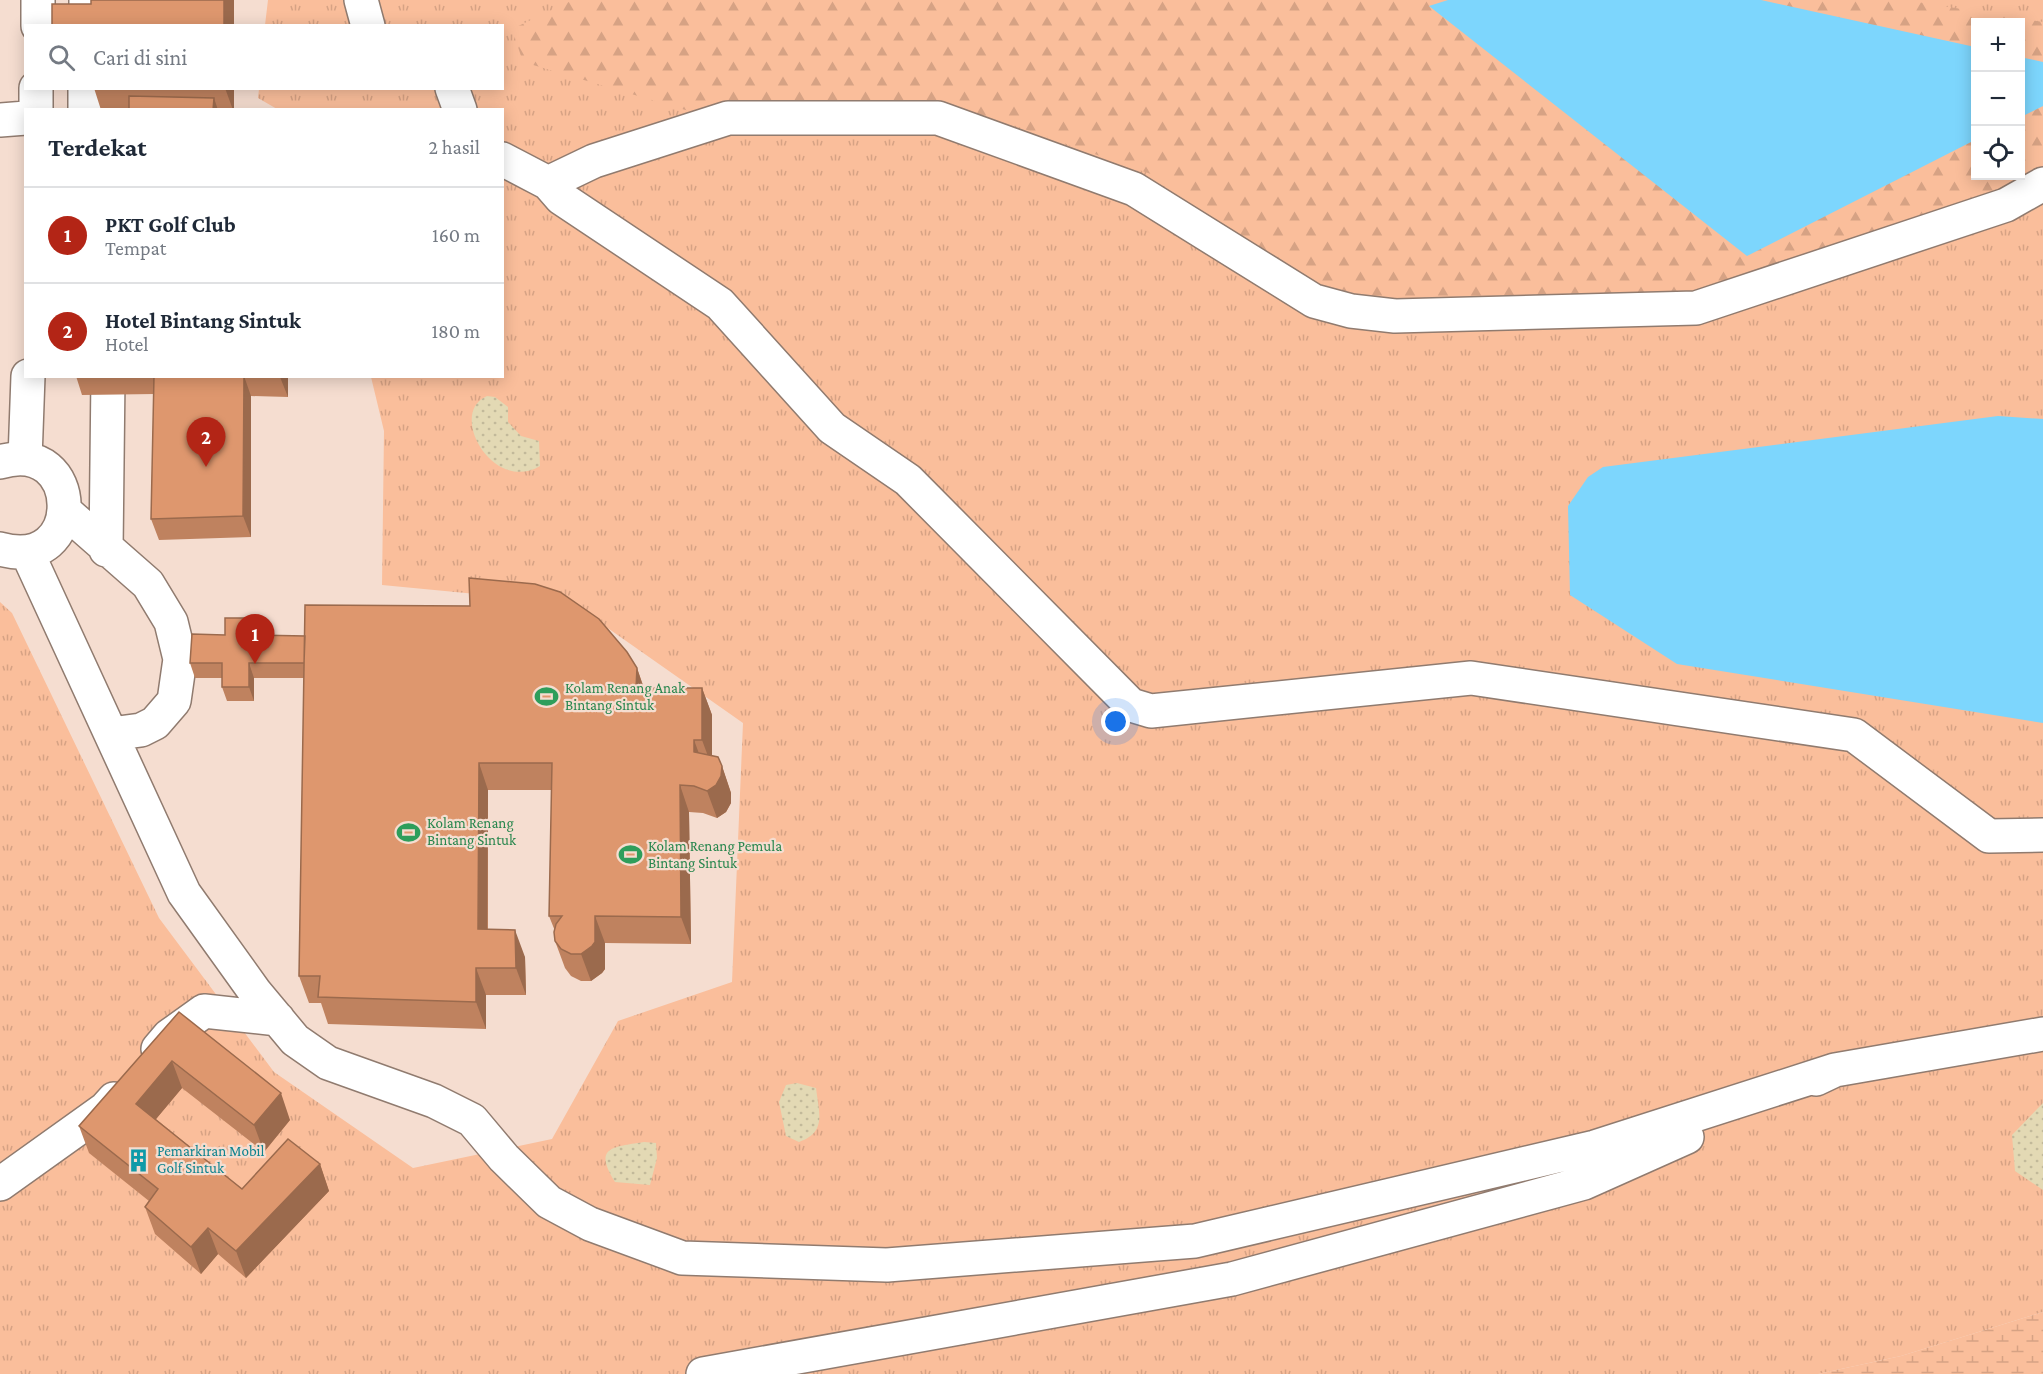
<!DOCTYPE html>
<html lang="id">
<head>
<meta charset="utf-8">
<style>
	body { margin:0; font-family:"Crimson Pro",serif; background:#f2f2f3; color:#1f2937 }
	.controls { position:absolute; right:18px; top:18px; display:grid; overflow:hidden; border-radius:0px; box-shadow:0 3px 15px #0003 }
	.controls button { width:54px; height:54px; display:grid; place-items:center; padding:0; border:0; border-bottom:2px solid #e0e1e3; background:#fff; color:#1f2937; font:30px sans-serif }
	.you { position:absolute; left:1116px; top:722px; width:21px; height:21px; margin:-15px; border:4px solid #fff; border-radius:50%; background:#1a73e8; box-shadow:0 0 0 9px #1a73e833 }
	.badge { display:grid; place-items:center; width:39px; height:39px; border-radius:50%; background:#b32516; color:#fff; font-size:20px; font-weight:700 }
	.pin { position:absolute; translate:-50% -50px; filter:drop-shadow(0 2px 3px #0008) }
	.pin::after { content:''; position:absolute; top:32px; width:21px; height:18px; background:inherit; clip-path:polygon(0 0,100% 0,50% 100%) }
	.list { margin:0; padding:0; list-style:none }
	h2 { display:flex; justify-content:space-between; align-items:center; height:78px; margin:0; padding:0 24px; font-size:26px }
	h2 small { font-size:20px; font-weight:400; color:#747a83 }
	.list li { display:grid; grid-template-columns:39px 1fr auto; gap:18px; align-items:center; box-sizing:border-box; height:96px; padding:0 24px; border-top:2px solid #e0e1e3 }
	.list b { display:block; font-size:22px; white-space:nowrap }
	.list p { margin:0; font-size:20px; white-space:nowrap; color:#747a83 }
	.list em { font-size:20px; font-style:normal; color:#747a83 }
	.icon { flex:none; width:33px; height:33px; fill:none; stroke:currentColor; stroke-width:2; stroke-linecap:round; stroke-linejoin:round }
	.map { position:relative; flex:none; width:2043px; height:1374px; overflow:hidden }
	.search { position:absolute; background:#fff; box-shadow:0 3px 15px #0003; left:24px; top:24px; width:480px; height:66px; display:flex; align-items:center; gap:15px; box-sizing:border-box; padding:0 21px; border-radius:0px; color:#747a83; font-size:22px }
	.panel { position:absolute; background:#fff; box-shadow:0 3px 15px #0003; left:24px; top:108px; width:480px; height:270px; border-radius:0px }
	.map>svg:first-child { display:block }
	.grass { fill:url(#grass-tufts); fill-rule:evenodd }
	.forest { fill:url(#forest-firs); fill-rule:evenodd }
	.wetland { fill:url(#wetland-marsh) }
	.sand { fill:url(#sand-dots) }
	.water { fill:#7dd6fd }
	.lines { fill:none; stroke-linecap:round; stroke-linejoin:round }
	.minor-casing { stroke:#907b6f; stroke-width:36 }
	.minor { stroke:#fff; stroke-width:33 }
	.wall { fill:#bf825f }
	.shaded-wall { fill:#9b6a4d }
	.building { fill:#de976e; stroke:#9b6a4d; stroke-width:1.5 }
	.labels { text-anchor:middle; stroke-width:4.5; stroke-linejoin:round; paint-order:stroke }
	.leisure-label { font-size:15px; fill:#27864d; stroke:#f5ddd0; text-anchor:start }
	.culture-label { font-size:15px; fill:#0d838f; stroke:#f5ddd0; text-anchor:start }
</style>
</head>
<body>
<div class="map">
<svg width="2043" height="1374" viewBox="0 0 2043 1374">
	<defs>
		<pattern id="grass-tufts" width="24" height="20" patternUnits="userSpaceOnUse" patternTransform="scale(1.5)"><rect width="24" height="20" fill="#fabe9b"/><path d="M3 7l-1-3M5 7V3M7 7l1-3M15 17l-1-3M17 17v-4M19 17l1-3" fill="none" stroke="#d6a284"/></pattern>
		<pattern id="forest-firs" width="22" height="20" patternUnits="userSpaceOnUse" patternTransform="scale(1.5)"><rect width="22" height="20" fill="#fabe9b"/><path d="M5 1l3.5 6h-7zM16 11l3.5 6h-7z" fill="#d6a284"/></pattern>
		<pattern id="wetland-marsh" width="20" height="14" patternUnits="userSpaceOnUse" patternTransform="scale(1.5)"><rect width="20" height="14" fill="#fabe9b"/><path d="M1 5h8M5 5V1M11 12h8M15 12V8" fill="none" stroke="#d6a284"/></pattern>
		<pattern id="sand-dots" width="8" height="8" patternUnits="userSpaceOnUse" patternTransform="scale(1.5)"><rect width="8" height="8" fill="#e3d9b4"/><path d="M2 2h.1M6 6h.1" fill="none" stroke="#c2b99a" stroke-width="1.8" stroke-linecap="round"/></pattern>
	</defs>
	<rect width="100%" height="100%" fill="#f5ddd0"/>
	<path class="grass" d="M268 0H2043V1312L1901 1356 1818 1374H0V602L12 613 159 918 274 1072 413 1168 552 1139 618 1021 732 982 743 723 572 603 382 585 384 431 371 377 502 376V110L277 109 258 98 259 89 502 88V26L265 25ZM1976 22H2020V176H1976Z"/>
	<path class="forest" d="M573 0H1905L2043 22V193L1703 316 1338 319 1261 294 1162 178 996 119 689 111 523 62 512 29ZM1976 22H2020V176H1976Z"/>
	<path class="wetland" d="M2043 1312V1374H1818L1901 1356Z"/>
	<path class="sand" d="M487 396 495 397 508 407V422L521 436 539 441 540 466C493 494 447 413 487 396Z
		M797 1083 816 1088C819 1113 827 1132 799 1142L786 1136 779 1102 786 1085Z
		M2043 1103V1190L2015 1171 2012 1135Z
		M644 1142 656 1143 657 1158 650 1185 615 1182C593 1147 612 1147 644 1142Z"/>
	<path class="water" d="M1448 0H1761L1975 47V140L1747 256 1429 6Z
		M2020 57 2043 62V106L2021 117Z
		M1998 416 2043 419V723L1677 664 1570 595 1568 506 1588 477 1603 467Z"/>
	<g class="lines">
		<defs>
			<path id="minor" d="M361 0 368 26
				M38 26V0
				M86 26V0
				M452 88 460 110
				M36 110V88
				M85 110V88
				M0 120 26 118
				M502 159 548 183 561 198 720 304 832 428 908 480 1131 705 1151 711 1471 678 1854 735 1989 836 2043 835
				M548 183 594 161 728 118H938L1134 189 1314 301 1351 311 1395 316 1696 308 2006 205 2043 184
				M25 459 28 376
				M0 462C84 436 87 574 0 549
				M66 512 148 584 171 622 180 659 174 701 155 723 141 730 111 734
				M106 550 108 376
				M27 552 184 893 255 992 295 1040 328 1063 434 1101 472 1120 504 1158 549 1202 590 1224 682 1258 887 1265 1195 1241 1595 1147 1835 1070
				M158 1049 169 1036 204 1011 278 1019
				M1816 1079 1835 1070 2043 1034
				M0 1184 105 1109 114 1099
				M703 1374 1232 1279 1584 1183 1687 1137"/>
		</defs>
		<use href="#minor" class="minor-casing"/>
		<use href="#minor" class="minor"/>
	</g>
	<path class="wall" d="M94 88H234V110H101Z
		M76 376H288V397L251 396V537L159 540 151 519 154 394 82 395Z
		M253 632V635L637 668 644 688H702L712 715V756L722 766 731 793V803L726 812 717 818 703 813 689 812 691 944 605 943V969L602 973 591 981H581L571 976 565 968 555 941V931L549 916 552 790H488V929L525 957 526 995H486V1029L328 1024 321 1003H309L299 976 304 678H254V701H227L222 687V678H195L190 663Z
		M179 1012 290 1120 264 1152 182 1088 156 1119 242 1189 320 1164 329 1191 246 1278 218 1254 201 1274 155 1234 145 1207 149 1201 89 1153 79 1126Z"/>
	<path class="shaded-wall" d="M224 0H234V26H224Z
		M225 88H234V110H233Z
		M214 98 218 110H213Z
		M244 376 251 396V537L243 516Z
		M280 376H288V397L280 377Z
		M247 618 253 632V649L247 635Z
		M249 663 254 678V701L249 687Z
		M637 668 646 695 636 688Z
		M702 688 712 715V767L702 740Z
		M694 740 704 767 694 752Z
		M479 763 488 790 487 956 478 929Z
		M722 766 731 793V803L726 812 717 818 707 791Z
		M680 785 689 812 691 944 681 917Z
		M595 916 605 943V969L602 973 591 981 581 954Z
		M515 930 525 957 526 995 516 968Z
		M476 968 486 995V1029L476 1002Z
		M172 1061 182 1088 146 1131 136 1104Z
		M281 1093 290 1120 264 1152 254 1125Z
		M320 1164 329 1191 246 1278 236 1251Z
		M208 1228 218 1254 201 1274 191 1247Z"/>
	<path class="building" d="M91 0H224V26H52V4H91Z
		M129 96 214 98 213 110H129Z
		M154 376H244L243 516 151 519Z
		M469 578 535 584 560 592 599 619 627 652 637 668 636 688H702V740H694V752L718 757 722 766 721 776 716 785 707 791 694 786 680 785 681 917 595 916V942L592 946 581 954H571L561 949 555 941 554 932 556 924 562 916H549L552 763H479L478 929 515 930 516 968H476V1002L318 997 320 976H299L305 605 470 606Z
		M225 618H247V635L305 636 304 663H249V687H222V663H190L192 634 225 635Z
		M179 1012 281 1093 254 1125 172 1061 136 1104 242 1189 288 1139 320 1164 236 1251 208 1228 191 1247 145 1207 158 1189 79 1126Z"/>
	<defs>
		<symbol id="stadium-bare" viewBox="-9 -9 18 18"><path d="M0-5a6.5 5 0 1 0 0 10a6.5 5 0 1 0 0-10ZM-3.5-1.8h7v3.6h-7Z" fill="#2e9e5b" stroke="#f5ddd0" stroke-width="2.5" paint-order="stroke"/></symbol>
		<symbol id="building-bare" viewBox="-9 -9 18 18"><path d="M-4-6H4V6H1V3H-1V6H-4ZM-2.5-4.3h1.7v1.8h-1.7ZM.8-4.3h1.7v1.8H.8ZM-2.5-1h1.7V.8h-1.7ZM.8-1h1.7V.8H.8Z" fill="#0f9aa8" stroke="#f5ddd0" stroke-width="2.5" paint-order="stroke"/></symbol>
	</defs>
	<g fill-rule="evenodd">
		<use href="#stadium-bare" x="530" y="680" width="33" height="33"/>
		<use href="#stadium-bare" x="392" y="816" width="33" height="33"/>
		<use href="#stadium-bare" x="614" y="838" width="33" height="33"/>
		<use href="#building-bare" x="122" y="1144" width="33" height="33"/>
	</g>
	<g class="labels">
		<g class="leisure-label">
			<text x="565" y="693">Kolam Renang Anak<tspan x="565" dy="17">Bintang Sintuk</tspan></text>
			<text x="427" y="828">Kolam Renang<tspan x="427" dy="17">Bintang Sintuk</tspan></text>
			<text x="648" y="851">Kolam Renang Pemula<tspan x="648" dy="17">Bintang Sintuk</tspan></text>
		</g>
		<g class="culture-label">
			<text x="157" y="1156">Pemarkiran Mobil<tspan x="157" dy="17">Golf Sintuk</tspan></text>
		</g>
	</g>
</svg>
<div class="controls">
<button>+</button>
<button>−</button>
<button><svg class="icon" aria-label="locate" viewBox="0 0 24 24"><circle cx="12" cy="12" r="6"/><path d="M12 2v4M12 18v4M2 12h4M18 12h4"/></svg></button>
</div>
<div class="you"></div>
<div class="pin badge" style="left:255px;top:664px">1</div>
<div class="pin badge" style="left:206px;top:467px">2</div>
<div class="search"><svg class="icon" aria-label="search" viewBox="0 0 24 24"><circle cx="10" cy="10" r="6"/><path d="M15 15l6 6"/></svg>Cari di sini</div>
<section class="panel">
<h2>Terdekat<small>2 hasil</small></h2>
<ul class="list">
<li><span class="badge">1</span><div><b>PKT Golf Club</b><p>Tempat</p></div><em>160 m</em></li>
<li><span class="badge">2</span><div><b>Hotel Bintang Sintuk</b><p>Hotel</p></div><em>180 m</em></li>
</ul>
</section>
</div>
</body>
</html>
